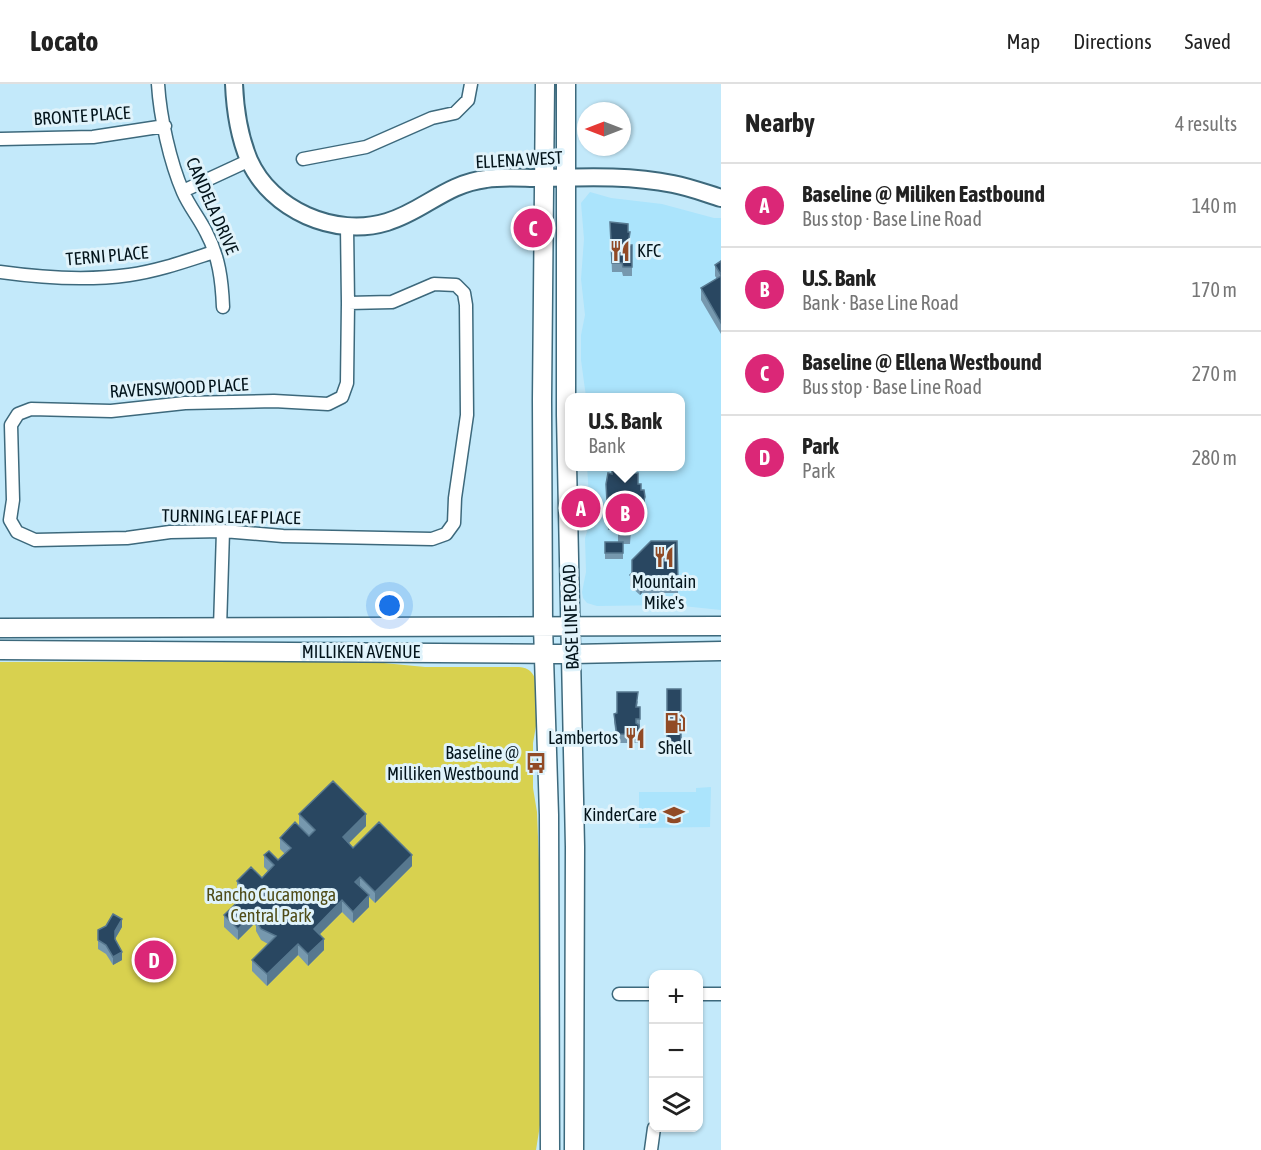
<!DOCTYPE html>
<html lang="en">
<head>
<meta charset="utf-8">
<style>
	body { margin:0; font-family:"Asap Condensed",sans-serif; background:#f2f2f2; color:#222 }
	.controls { position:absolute; right:18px; bottom:18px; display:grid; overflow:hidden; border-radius:12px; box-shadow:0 2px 4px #0004 }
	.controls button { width:54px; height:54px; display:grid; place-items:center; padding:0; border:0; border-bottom:2px solid #e0e0e0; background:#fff; color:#222; font:30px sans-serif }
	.compass { position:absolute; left:577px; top:18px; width:54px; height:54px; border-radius:50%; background:#fff; box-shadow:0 2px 4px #0004; rotate:270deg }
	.you { position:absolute; left:390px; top:522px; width:21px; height:21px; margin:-15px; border:4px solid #fff; border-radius:50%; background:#1a73e8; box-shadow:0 0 0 9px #1a73e833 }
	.badge { display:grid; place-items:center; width:39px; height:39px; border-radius:50%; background:#db2777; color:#fff; font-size:20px; font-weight:700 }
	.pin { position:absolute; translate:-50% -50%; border:3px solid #fff; box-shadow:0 2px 6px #0006 }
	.popup { position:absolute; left:565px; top:309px; width:120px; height:78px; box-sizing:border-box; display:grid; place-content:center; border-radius:12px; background:#fff; filter:drop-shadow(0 2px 4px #0005); font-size:20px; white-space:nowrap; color:#767676 }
	.popup b { font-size:22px; color:#222 }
	.popup::after { content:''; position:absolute; left:50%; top:100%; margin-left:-12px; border:12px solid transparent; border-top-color:#fff }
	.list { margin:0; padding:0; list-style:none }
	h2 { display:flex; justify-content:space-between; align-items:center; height:78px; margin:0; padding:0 24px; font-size:26px }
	h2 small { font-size:20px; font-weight:400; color:#767676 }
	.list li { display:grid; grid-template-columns:39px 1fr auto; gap:18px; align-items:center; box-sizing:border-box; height:84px; padding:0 24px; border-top:2px solid #e0e0e0 }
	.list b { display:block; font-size:22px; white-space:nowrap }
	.list p { margin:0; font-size:20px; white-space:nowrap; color:#767676 }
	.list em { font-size:20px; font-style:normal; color:#767676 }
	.icon { flex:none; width:33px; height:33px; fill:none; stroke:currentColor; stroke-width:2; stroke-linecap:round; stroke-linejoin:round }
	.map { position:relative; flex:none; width:721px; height:1066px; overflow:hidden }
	header { display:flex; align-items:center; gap:36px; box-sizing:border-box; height:84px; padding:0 30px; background:#fff; border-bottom:2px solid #e0e0e0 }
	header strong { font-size:28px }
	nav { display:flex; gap:33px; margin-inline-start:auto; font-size:21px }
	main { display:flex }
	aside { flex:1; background:#fff }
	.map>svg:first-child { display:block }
	.built { fill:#abe4fc }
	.green { fill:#d8d14f }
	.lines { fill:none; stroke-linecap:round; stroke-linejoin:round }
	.street-casing { stroke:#3d697c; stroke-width:15 }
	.secondary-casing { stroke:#3d697c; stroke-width:20 }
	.primary-casing { stroke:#3d697c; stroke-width:21 }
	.street { stroke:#fff; stroke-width:12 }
	.secondary { stroke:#fff; stroke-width:16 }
	.primary { stroke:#fff; stroke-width:18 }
	.wall { fill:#7698ae }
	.shaded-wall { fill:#57788f }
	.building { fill:#294761; stroke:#57788f; stroke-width:1.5 }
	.labels { text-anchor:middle; stroke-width:6; stroke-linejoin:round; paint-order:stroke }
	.street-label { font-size:18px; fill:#03141b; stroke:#e0f3fb }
	.poi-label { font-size:18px; fill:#03141b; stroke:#e0f3fb; text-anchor:end }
	.park-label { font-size:18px; fill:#4f4c18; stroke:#e0f3fb }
</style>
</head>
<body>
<header>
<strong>Locato</strong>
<nav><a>Map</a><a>Directions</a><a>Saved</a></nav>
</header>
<main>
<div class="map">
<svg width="721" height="1066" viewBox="0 0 721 1066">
	<rect width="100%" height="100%" fill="#c3e9fa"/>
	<path class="built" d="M590 108 611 114 662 120 714 134H721V526L673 521 597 522 587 519 583 514 582 508 586 488 585 454 589 441 590 424 587 383 680 382V314L586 313 581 276V251L585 231 581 195 584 155 581 119Z
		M711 703 710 743 639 744V708H696V704Z"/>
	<path class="green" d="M363 577 425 583H519C529 584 533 588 536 597V642L533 659V704L537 728 541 827 540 1041 536 1066H0V578Z"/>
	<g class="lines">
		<defs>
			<path id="street" d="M158 0C160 33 170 78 183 108 189 122 199 134 206 148 219 172 222 197 223 223
				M1 55 93 53 165 42
				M303 75 366 63 432 34 455 29 468 16 471 0
				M183 107 250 76
				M347 142 348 219 347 299 342 313 328 320 274 317 185 319 111 327 31 325 18 330 11 341 13 416 10 436 17 448 35 456 127 454 170 448 223 447 283 452 432 455 446 450 454 439 455 414 467 331 466 221 464 209 456 201 434 200 392 218 348 219
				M0 188C43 194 86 197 129 191 158 187 186 177 214 168
				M220 544 223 447
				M619 910H654
				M698 910H721
				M651 1066 654 1044"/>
			<path id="secondary" d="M234 0C235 25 239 52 249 76 271 126 335 154 387 138 424 127 445 100 486 95 504 92 523 94 541 94 585 93 630 91 673 100 689 103 705 109 721 114"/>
			<path id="primary" d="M545 0 542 316 543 542 549 731 550 1066
				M566 0V331L575 763 574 1066
				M0 544 721 542
				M0 566 572 570 721 567"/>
		</defs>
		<use href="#street" class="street-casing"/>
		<use href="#secondary" class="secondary-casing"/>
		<use href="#primary" class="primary-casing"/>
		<use href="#street" class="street"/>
		<use href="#secondary" class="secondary"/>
		<use href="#primary" class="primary"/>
	</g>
	<path class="wall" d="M610 138 628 148 630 157 629 161H632V192H623L622 188H612Z
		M721 177V250L701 216V204L717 195 715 192V181Z
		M627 390 641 406 645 424 643 430H641V437H638V446H631L630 460H623V475H605V458H618V446H608L606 400Z
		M677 457 678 509H642L640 511 630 502V491Z
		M667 605H681V672H667Z
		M638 617 637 623 640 635V643H639V659H617L614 638V630L617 629Z
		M299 730 366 742 349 759 353 764 412 782 375 819 369 813V823L353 839 342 828 320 850 324 866 308 882 298 871 267 902 252 887V876L268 860 261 856 256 847V842L254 840 238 856 224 843V831L242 814 237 808V797L262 794 268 787 264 783V771L278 776 285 770 280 765V754L309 752 299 742Z
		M122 843 115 855 122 876 113 881 106 870 98 865V846Z"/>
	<path class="shaded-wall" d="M645 413V424L643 430V419Z
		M642 498V509L640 511V500Z
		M366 730V742L343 765V753Z
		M412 771V782L375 819V808Z
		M360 793V804L355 798Z
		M369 811V823L353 839V828Z
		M342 816V828L314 856V845Z
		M254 829V840L238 856V845Z
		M122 835V843L115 855V847Z
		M324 855V866L308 882V870Z
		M298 860V871L267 902V890Z
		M122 868V876L113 881V873Z"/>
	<path class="building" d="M610 138 628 140V148H630L628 161H632V183H623L622 179H612Z
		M721 177V191L715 181Z
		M721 192V239L701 204Z
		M612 386H627V390L638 389V400H641V406H644L645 413 643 419H641V426H638V435H631L630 448 618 449V435H608L606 400 608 389 612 390Z
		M651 457H677L678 498H642L640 500 630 491 632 489V476Z
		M605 458H623V469H605Z
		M667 605H681V669H667Z
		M617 608H638L636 623H640V635H636V639L639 641V651L617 650 614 630 617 629Z
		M333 697 366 730 343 753 353 764 379 738 412 771 375 808 360 793 355 798 369 811 353 828 342 816 314 845 324 855 308 870 298 860 267 890 252 876 276 852 261 845 256 836 258 834 254 829 238 845 224 831 248 808 237 797 251 783 262 794 274 781 264 771 269 767 278 776 291 764 280 754 295 738 309 752 315 746 299 730Z
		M113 830 122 835 115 847V855L122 868 113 873 106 861 98 856V846L106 842Z"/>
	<defs>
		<symbol id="restaurant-bare" viewBox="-9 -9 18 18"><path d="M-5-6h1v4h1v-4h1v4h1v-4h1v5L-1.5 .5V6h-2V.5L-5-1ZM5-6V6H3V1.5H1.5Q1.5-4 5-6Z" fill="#914a25" stroke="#e0f3fb" stroke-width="2.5" paint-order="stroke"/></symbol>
		<symbol id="fuel-bare" viewBox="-9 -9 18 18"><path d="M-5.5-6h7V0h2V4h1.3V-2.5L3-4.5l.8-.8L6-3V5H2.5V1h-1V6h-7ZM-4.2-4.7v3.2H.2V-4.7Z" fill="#914a25" stroke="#e0f3fb" stroke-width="2.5" paint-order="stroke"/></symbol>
		<symbol id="bus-bare" viewBox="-9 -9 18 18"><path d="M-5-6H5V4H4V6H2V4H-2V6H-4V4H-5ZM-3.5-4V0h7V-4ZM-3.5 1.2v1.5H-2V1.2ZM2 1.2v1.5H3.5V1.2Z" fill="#914a25" stroke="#e0f3fb" stroke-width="2.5" paint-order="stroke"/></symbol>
		<symbol id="school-bare" viewBox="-9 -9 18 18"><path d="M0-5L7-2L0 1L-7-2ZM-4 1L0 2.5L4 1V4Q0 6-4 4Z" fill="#914a25" stroke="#e0f3fb" stroke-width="2.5" paint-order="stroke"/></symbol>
	</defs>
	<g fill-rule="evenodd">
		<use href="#restaurant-bare" x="605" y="152" width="30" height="30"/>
		<use href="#restaurant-bare" x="649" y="458" width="30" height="30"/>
		<use href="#fuel-bare" x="660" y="624" width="30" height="30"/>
		<use href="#restaurant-bare" x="620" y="639" width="30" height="30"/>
		<use href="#bus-bare" x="521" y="664" width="30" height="30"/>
		<use href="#school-bare" x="659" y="716" width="30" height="30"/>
	</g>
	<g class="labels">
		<g class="street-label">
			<text transform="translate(82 32) rotate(-4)" y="6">BRONTE PLACE</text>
			<text transform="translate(519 76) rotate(-3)" y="6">ELLENA WEST</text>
			<text transform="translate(212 122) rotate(66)" y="6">CANDELA DRIVE</text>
			<text transform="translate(107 172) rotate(-5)" y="6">TERNI PLACE</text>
			<text transform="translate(179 304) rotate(-3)" y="6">RAVENSWOOD PLACE</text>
			<text transform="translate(231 433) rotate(1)" y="6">TURNING LEAF PLACE</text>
			<text transform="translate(571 533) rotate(-92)" y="6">BASE LINE ROAD</text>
			<text x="361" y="574">MILLIKEN AVENUE</text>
		</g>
		<g class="poi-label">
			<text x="637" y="173" text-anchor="start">KFC</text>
			<text x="664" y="504" text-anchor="middle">Mountain<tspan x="664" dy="21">Mike's</tspan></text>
			<text x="618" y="660">Lambertos</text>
			<text x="675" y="670" text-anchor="middle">Shell</text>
			<text x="519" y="675">Baseline @<tspan x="519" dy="21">Milliken Westbound</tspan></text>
			<text x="657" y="737">KinderCare</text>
		</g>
		<g class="park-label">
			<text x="271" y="817">Rancho Cucamonga<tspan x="271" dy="21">Central Park</tspan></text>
		</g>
	</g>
</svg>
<div class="controls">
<button>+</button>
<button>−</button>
<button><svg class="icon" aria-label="layers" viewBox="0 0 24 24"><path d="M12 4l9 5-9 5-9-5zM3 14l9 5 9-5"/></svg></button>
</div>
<svg class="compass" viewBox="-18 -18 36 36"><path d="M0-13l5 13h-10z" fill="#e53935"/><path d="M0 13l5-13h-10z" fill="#767676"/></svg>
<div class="you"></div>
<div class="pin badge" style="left:581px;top:424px">A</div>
<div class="pin badge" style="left:625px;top:429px">B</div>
<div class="popup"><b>U.S. Bank</b>Bank</div>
<div class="pin badge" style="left:533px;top:144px">C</div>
<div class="pin badge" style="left:154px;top:876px">D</div>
</div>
<aside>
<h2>Nearby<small>4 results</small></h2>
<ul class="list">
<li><span class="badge">A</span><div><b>Baseline @ Miliken Eastbound</b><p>Bus stop · Base Line Road</p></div><em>140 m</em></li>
<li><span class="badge">B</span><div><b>U.S. Bank</b><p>Bank · Base Line Road</p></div><em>170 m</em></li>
<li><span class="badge">C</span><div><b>Baseline @ Ellena Westbound</b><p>Bus stop · Base Line Road</p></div><em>270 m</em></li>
<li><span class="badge">D</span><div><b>Park</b><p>Park</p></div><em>280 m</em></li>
</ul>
</aside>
</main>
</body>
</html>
